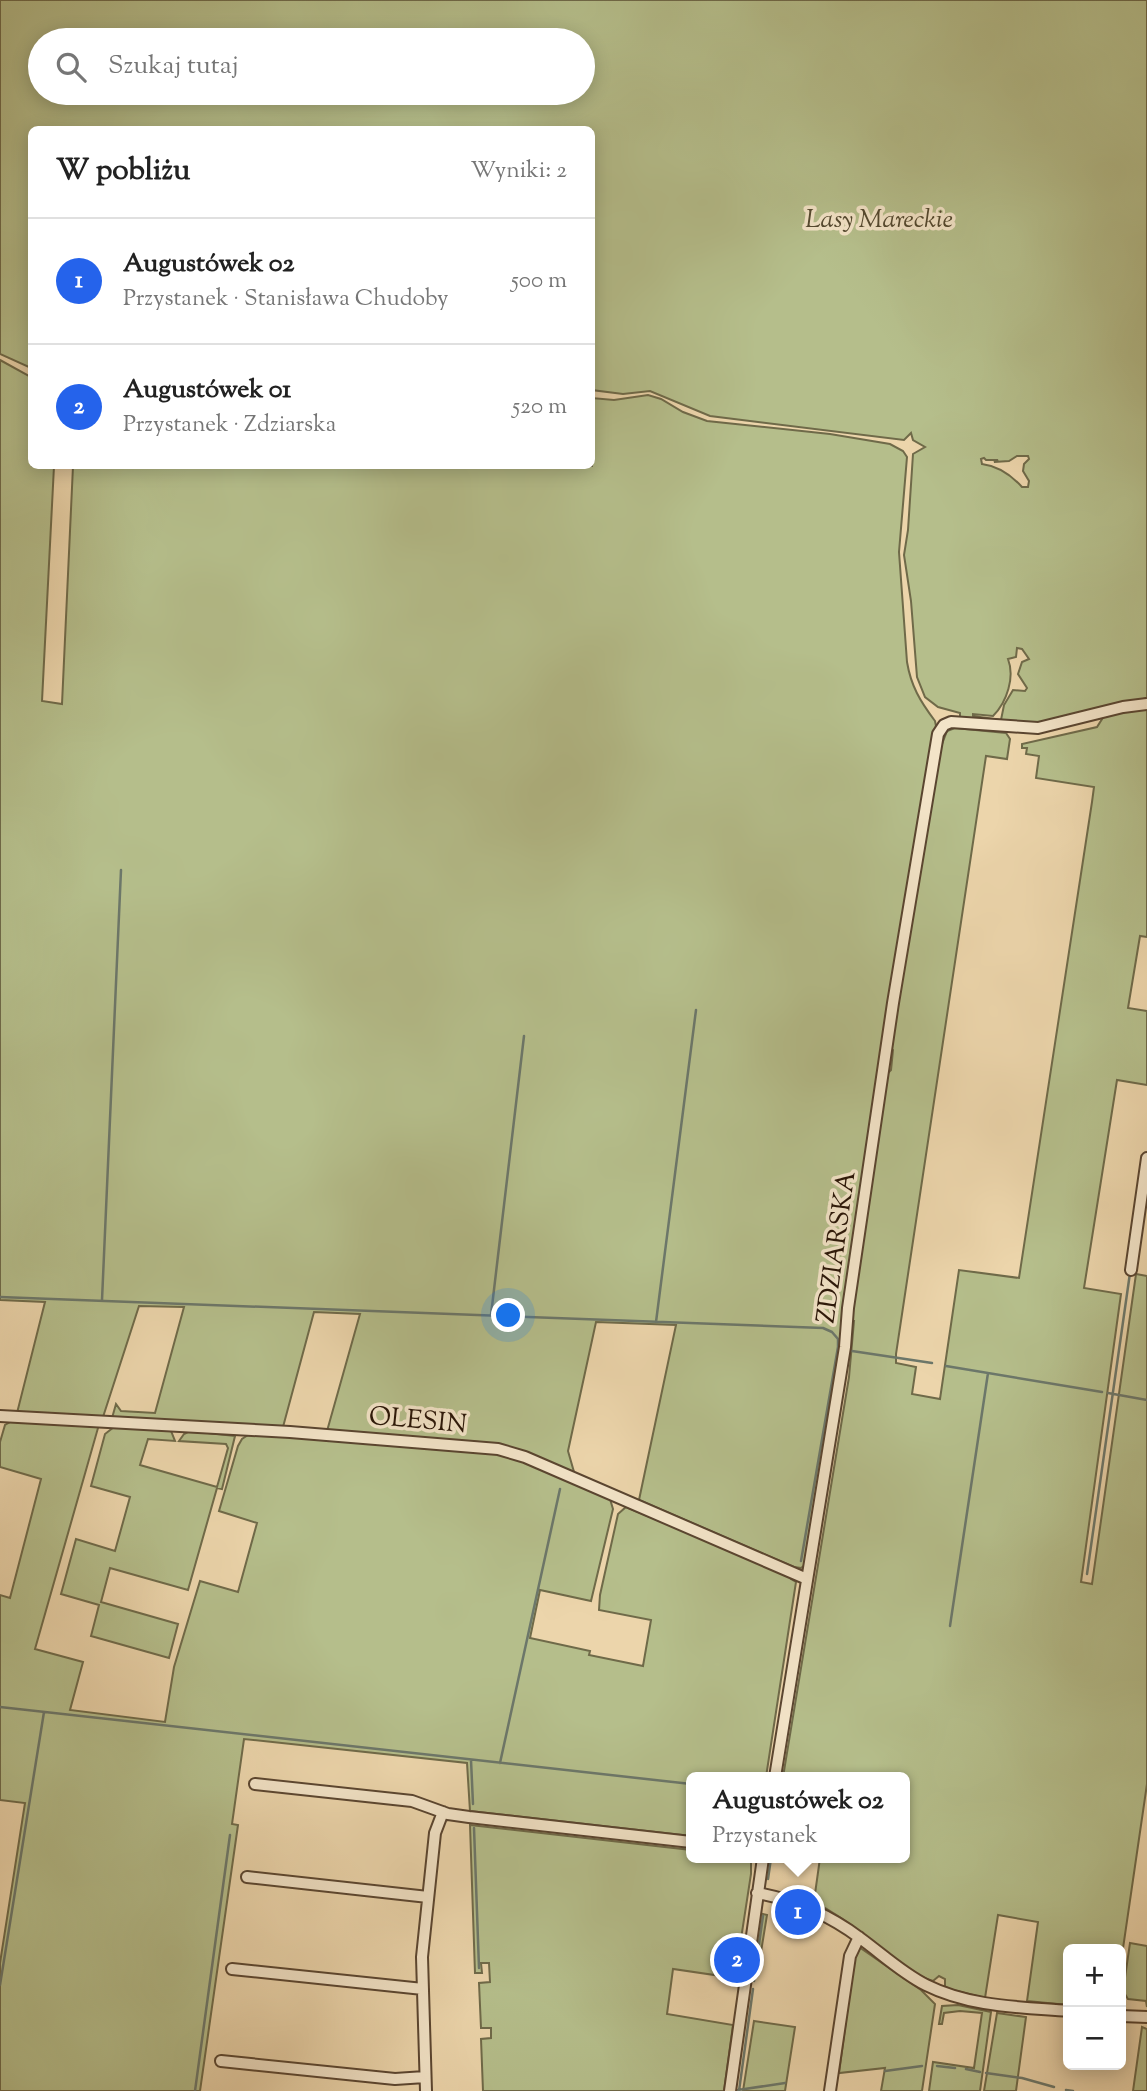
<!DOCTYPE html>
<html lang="pl">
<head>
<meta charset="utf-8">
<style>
	body { margin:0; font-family:"Sorts Mill Goudy",serif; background:#f6f6f6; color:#222 }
	.controls { position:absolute; right:21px; bottom:21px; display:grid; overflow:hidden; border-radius:10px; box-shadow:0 4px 18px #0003 }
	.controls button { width:63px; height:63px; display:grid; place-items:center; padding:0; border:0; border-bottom:2px solid #e0e0e0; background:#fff; color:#222; font:35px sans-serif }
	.you { position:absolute; left:509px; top:1316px; width:24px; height:24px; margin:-18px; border:5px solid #fff; border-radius:50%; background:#1a73e8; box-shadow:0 0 0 10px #1a73e833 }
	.badge { display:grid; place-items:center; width:46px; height:46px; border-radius:50%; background:#2563eb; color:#fff; font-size:23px; font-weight:700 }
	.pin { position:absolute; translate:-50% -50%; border:4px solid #fff; box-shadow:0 2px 7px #0006 }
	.popup { position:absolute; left:686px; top:1772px; width:224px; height:91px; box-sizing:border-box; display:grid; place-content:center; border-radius:10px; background:#fff; filter:drop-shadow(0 2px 5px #0005); font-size:23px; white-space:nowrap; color:#767676 }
	.popup b { font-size:26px; color:#222 }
	.popup::after { content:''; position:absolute; left:50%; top:100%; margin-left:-14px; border:14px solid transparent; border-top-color:#fff }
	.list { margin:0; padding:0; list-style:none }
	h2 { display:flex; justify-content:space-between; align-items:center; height:91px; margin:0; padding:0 28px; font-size:30px }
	h2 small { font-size:23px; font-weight:400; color:#767676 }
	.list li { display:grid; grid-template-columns:46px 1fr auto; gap:21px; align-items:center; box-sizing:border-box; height:126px; padding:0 28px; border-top:2px solid #e0e0e0 }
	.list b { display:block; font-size:26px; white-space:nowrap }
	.list p { margin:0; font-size:23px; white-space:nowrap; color:#767676 }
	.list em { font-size:23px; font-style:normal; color:#767676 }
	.icon { flex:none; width:38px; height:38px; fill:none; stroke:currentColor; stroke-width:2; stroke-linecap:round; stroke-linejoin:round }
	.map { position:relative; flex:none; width:1147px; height:2091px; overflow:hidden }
	.search { position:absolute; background:#fff; box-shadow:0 4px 18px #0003; left:28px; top:28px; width:567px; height:77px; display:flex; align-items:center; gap:18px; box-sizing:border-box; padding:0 24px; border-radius:38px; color:#767676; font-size:26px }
	.panel { position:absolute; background:#fff; box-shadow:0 4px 18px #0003; left:28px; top:126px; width:567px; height:343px; border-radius:10px }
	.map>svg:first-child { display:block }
	.green { fill:#b5be8b; stroke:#6f6a49; stroke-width:2; fill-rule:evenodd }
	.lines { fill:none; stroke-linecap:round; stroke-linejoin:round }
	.stream { stroke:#6c776a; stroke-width:2.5 }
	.minor-casing { stroke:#5a4530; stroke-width:14 }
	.minor { stroke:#f3e4c8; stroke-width:10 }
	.labels { text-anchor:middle; stroke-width:7; stroke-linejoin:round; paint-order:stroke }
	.park-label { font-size:26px; font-style:italic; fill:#53482f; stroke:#f3e4c8 }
	.street-label { font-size:26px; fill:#291507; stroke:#f3e4c8 }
</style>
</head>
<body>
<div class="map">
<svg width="1147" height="2091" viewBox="0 0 1147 2091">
	<rect width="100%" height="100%" fill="#ecd5ab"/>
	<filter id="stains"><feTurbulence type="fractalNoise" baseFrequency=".00286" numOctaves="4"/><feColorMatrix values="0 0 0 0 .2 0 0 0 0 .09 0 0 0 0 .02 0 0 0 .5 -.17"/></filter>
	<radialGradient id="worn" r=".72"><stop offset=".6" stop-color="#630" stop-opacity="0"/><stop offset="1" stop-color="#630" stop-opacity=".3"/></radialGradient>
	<path class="green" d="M0 0H1147V698L1035 724 960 718V713L938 707 925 697 917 677 911 601 904 555 908 530 913 454 925 447 913 440 911 433 904 440 710 416 650 391 623 394 592 390V130H32L31 368 0 354ZM40 40H583V93H40ZM1017 456H1028L1029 459 1024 464 1023 471 1029 481 1028 487H1022C1012 476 998 466 982 464L981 459 984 458 986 460H998L994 462 1009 461ZM1017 648 1022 649 1029 659 1022 662 1018 674 1027 688 1025 691 1013 690 1004 705 1001 720 973 716V714L993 716C1007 702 1015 677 1008 659L1016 657Z
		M0 360 31 377 32 466H54L42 701 62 704 73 466H592V398L614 400 648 395 661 399 683 412 707 421 830 434 890 444 903 451 907 457 899 552 907 662C911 686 920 701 935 721L936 726C889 1005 852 1285 805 1565L801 1568 794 1567 639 1500 676 1325 596 1322 568 1451 574 1472 516 1451 479 1442 327 1431 360 1314 314 1312 283 1427 112 1418 116 1404 121 1411 155 1413 184 1307 139 1306 103 1417 17 1413 45 1302 0 1300Z
		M1147 707V937L1140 936 1128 1008 1147 1011V1085L1117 1080 1084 1288 1121 1294 1081 1582 1092 1584 1136 1274 1147 1276V1784L1121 1962V1949H1068V2005L1027 2001 1038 1922 998 1915 985 1998 949 1989 945 1986V1979L939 1976 933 1981C902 1972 877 1943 851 1925 839 1916 826 1909 814 1901L820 1858H905V1777H783L849 1377 854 1321H850L853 1299 888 1073 891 1070 893 1050 891 1049 940 744H942L947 731 955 728 1006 733 1010 739 1007 759 986 756 896 1354V1363L916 1367 912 1394 940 1399 959 1270 1019 1278 1092 802 1094 787 1036 778 1039 756 1026 754 1027 748H1022V744L1097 727 1104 716Z
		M12 1421 94 1425 98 1428 35 1649 83 1662 70 1710 165 1722 174 1667 200 1581 238 1592 257 1523 219 1511 238 1446 242 1439 251 1433 508 1455 610 1499 613 1509 591 1601 540 1590 530 1638 590 1651 589 1655 643 1666 651 1620 599 1610 600 1595 618 1514 626 1507 791 1576V1579L796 1582 766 1777H691V1836L470 1811 467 1763 244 1739 232 1824 238 1825 200 2091H0V1963L25 1803 0 1800V1595L10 1598 41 1479 0 1467V1442L5 1425Z
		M114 1427 171 1431 175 1441 148 1439 140 1465 217 1487 228 1448 226 1444 179 1441 184 1434 190 1431 235 1436 222 1489 217 1488 188 1590 110 1568 101 1602 178 1624 169 1658 91 1636 99 1605 61 1594 76 1539 115 1551 130 1497 91 1486 105 1434Z
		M470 1825 691 1850V1858H747L751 1863V1874L735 1978 673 1969 667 2014 733 2025 724 2091H483L481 2039 491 2038V2028H481L479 1983 490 1982 489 1963H481L482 1973H475Z
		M759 1913 767 1915 761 1952 753 1948Z
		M1130 1943 1147 1946V2007L1146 2001 1128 1999 1123 1991Z
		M859 1947 921 1990 935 2004 922 2091H881L885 2068 839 2073 855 1953Z
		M958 2005 991 2012 980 2091H929L933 2062 974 2068 982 2013 960 2011 944 2013 942 2024H939L942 2006Z
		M997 2013 1026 2017 1016 2091H984Z
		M754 2021 795 2027 785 2091H743Z
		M1142 2027 1147 2029V2091H1133Z"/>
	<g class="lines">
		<path class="stream" d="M0 1297 823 1328 832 1332 838 1339V1347L801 1561
			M102 1300 121 870
			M491 1315 524 1036
			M656 1322 696 1010
			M852 1351 932 1363
			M946 1366 1102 1392
			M1108 1393 1147 1400
			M1087 1574 1130 1273
			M950 1626 988 1373
			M0 1707 691 1784
			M471 1760 473 1804
			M500 1763 560 1489
			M474 1828 479 1968
			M768 1879 771 1858
			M758 1951 763 1916
			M754 1981 757 1958
			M0 1985 44 1712
			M937 2066 955 2068
			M966 2069 980 2072
			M885 2071 922 2066
			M986 2073 1022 2078 1054 2087
			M738 2090 785 2083
			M1066 2090 1073 2091
			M195 2091 230 1835
			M739 2091 753 1989"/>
		<defs>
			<path id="minor" d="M1131 1270 1147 1158
				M0 1416 290 1432 498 1449 525 1457 807 1579
				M775 1777 845 1347 848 1308 893 1003 938 734 944 725 951 722 1038 728 1123 707 1147 704
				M255 1784 412 1801 448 1814 469 1817 691 1842
				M247 1877 428 1897
				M757 1893C795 1900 829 1915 860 1938 882 1954 902 1973 926 1985 970 2007 1020 2007 1068 2011
				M232 1969 423 1989
				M1121 2016 1147 2017
				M221 2061 395 2079 425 2077
				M426 2091 422 1957 435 1833 443 1812
				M730 2091 763 1858
				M830 2091 850 1956 859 1937"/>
		</defs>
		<use href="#minor" class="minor-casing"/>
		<use href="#minor" class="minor"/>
	</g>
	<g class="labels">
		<g class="park-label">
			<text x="879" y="227">Lasy Mareckie</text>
		</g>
		<g class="street-label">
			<text transform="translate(835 1247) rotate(-82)" y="9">ZDZIARSKA</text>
			<text transform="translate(418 1419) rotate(5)" y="9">OLESIN</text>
		</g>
	</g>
	<rect width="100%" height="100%" filter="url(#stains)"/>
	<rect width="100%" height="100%" fill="url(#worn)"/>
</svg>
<div class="controls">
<button>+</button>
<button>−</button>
</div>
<div class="you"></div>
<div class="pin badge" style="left:798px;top:1912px">1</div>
<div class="popup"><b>Augustówek 02</b>Przystanek</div>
<div class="pin badge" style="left:737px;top:1960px">2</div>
<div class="search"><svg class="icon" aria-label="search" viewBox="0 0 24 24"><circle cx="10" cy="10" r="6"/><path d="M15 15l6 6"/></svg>Szukaj tutaj</div>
<section class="panel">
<h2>W pobliżu<small>Wyniki: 2</small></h2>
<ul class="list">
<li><span class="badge">1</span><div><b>Augustówek 02</b><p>Przystanek · Stanisława Chudoby</p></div><em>500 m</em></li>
<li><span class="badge">2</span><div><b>Augustówek 01</b><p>Przystanek · Zdziarska</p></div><em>520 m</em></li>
</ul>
</section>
</div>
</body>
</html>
